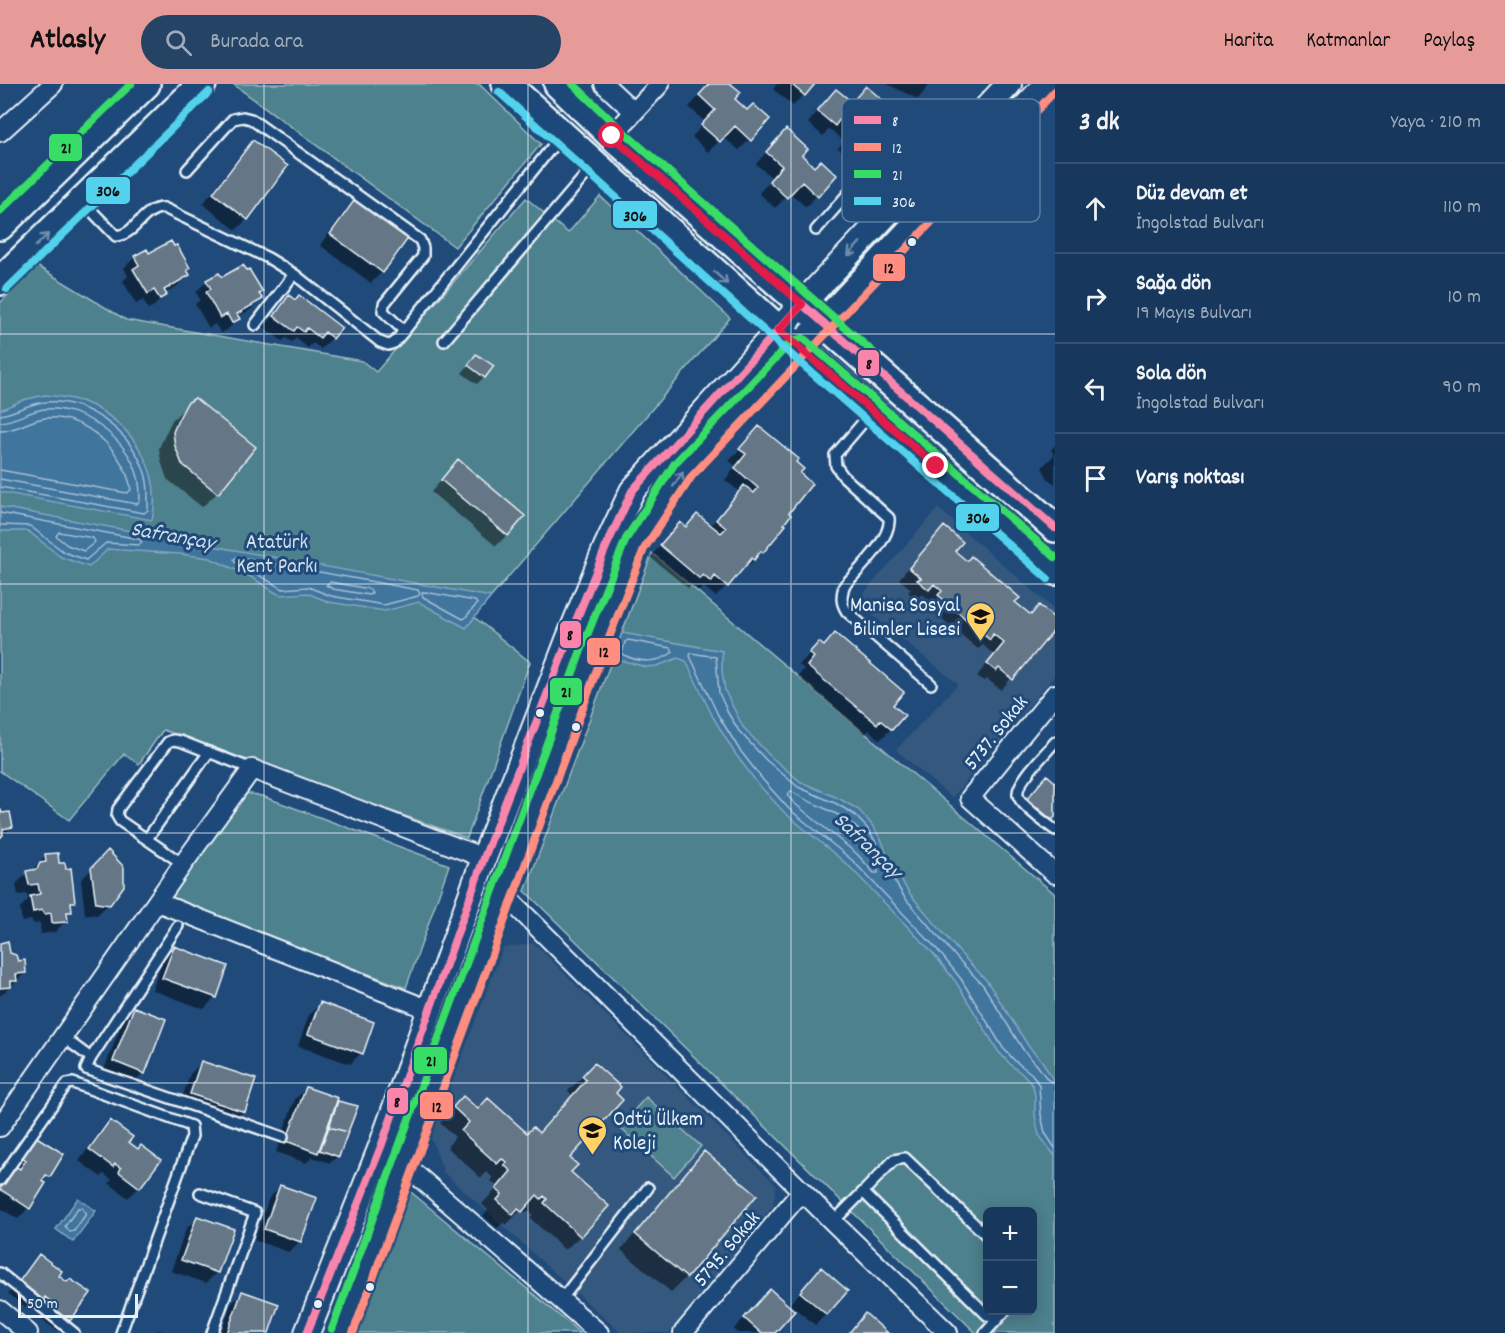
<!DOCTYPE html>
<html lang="tr">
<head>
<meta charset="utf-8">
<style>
	body { margin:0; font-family:Dekko,sans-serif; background:#244365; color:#f1f3f6 }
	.controls { position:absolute; right:18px; bottom:18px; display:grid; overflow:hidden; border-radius:9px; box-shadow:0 3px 15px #0003 }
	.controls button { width:54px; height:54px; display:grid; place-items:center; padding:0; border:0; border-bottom:2px solid #365272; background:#17385c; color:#f1f3f6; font:30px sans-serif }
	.scale { position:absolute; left:18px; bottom:15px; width:120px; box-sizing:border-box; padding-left:6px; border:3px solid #e8f1f8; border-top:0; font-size:16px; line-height:21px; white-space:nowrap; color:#e8f1f8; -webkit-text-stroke:4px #1f4a7a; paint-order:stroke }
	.stop { position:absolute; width:18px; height:18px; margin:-14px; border:4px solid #e11d48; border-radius:50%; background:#fff }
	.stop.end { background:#e11d48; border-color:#fff; box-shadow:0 2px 6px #0008 }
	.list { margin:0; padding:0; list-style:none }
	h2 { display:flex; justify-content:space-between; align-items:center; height:78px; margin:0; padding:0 24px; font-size:26px }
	h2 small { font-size:20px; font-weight:400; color:#9eacbb }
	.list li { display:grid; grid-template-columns:39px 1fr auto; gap:18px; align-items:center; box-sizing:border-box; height:90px; padding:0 24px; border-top:2px solid #365272 }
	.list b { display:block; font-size:22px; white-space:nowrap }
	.list p { margin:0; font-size:20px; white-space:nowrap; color:#9eacbb }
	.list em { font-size:20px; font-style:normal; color:#9eacbb }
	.icon { flex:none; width:33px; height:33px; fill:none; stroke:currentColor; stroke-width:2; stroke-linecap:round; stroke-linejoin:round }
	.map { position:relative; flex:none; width:1055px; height:1249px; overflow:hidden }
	header { display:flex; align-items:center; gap:36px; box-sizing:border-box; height:84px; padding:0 30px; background:#e69b98; color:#111 }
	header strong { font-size:28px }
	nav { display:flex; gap:33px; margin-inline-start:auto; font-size:21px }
	.search { width:420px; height:54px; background:#244365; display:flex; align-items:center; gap:15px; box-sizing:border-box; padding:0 21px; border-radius:33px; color:#9eacbb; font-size:22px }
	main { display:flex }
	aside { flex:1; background:#17385c }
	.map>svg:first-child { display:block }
	.built { fill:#34587e }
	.green { fill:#4e818d; stroke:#9bb9c2; stroke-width:1.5; fill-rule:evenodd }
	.water { fill:#41749e; stroke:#84a6c2; stroke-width:1.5 }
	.shadow { fill:#0007 }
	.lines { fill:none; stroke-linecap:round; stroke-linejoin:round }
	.shore { stroke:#a5bfd4; stroke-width:1.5 }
	.building { fill:#657786; stroke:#e8f1f8; stroke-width:1.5 }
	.lane-casing { stroke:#e8f1f8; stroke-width:14 }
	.street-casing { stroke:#e8f1f8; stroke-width:22 }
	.secondary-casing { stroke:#e8f1f8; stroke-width:28 }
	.primary-casing { stroke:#e8f1f8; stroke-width:32 }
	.lane { stroke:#1f4a7a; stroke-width:9 }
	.street { stroke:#1f4a7a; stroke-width:18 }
	.secondary { stroke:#1f4a7a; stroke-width:24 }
	.primary { stroke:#1f4a7a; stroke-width:27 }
	.bus-1-casing { stroke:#1f4a7a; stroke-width:12 }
	.bus-2-casing { stroke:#1f4a7a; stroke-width:12 }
	.bus-3-casing { stroke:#1f4a7a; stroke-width:12 }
	.bus-4-casing { stroke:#1f4a7a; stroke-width:12 }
	.bus-1 { stroke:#fa85ac; stroke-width:8 }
	.bus-2 { stroke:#ff8d80; stroke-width:8 }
	.bus-3 { stroke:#37dd66; stroke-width:8 }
	.bus-4 { stroke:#53d2ee; stroke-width:8 }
	.oneway { stroke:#6f8dac }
	.route { stroke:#e11d48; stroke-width:8 }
	.grid { fill:none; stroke:#e8f1f8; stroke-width:1.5; stroke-opacity:0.55 }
	.bus-dot { fill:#e8f1f8; stroke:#1f4a7a; stroke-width:2 }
	.labels { text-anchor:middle; stroke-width:6; stroke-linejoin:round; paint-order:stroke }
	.park-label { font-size:21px; fill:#d1e0e8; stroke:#1f4a7a }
	.poi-label { font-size:21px; fill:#e8f1f8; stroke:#1f4a7a; text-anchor:end }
	.street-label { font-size:21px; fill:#e8f1f8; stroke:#1f4a7a }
	.water-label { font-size:22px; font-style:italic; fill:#cfdeea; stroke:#1f4a7a }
	.key { fill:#1f4a7a; stroke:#5b7ca0; stroke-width:1.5 }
	.key-label { font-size:16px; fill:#e8f1f8 }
	.line-badge { stroke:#1f4a7a; stroke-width:2 }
	.pale-badge-label { font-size:16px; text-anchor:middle; font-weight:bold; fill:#111 }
</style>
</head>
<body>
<header>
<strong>Atlasly</strong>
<div class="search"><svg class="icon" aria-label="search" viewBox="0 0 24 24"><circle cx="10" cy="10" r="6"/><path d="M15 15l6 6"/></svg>Burada ara</div>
<nav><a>Harita</a><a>Katmanlar</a><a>Paylaş</a></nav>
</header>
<main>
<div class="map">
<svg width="1055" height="1249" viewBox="0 0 1055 1249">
	<rect width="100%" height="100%" fill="#1f4a7a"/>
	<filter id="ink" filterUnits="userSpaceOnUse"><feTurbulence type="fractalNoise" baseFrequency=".0167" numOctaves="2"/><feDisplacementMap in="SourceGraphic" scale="12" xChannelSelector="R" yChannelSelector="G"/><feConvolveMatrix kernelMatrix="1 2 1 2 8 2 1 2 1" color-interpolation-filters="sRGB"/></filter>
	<g filter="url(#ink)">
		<path class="built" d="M938 424 1055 526V591L952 714 896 666 958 600 856 518Z
			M534 859 776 1101 773 1122 669 1249H621L444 1089 431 1054 503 864Z"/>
		<path class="green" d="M233 0H479L541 60 455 163Z
			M600 112 730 234 474 533 530 578 467 754 163 646 139 680 124 670 69 736 0 687V219L37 182 126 236 362 277 376 288 526 114 568 149Z
			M652 469 1055 810V1249H976L525 807ZM988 1128H1032V1226H988Z
			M246 709 262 712 449 781 406 904 172 816 167 807Z
			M646 1013 701 1062 674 1093 619 1043Z
			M405 1103 580 1249H355Z"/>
		<path class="water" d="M45 311C61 313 76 314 91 321 134 343 163 388 152 436L0 408V326L23 316Z
			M0 423 491 513 466 544 419 518 385 527 329 518 307 509 282 511 276 509 251 493 210 474 179 470 108 465 89 483 61 473 28 447H0Z
			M622 549 722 567V587L725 607 743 643 770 672 801 698 840 715 859 726 872 741 882 757 889 777 910 810 960 869 987 897 1029 963 1042 977 1055 999V1072L1039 1051 1035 1032V1012L1033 1002 1026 993 1011 981 998 967 956 898 932 868 848 781 785 729 758 700 734 668 713 633 686 577 678 574 657 582 646 583 613 574Z
			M78 1114 96 1127 73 1158 56 1145Z"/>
		<path class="shadow" d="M710 0H729L733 15 749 56 739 66 723 53 708 68 692 53 705 38 689 23Z
			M777 0H813L793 22 773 5Z
			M887 0H930L918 15Z
			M825 18 870 34 869 70 858 81 838 64 844 57 829 45 823 52 808 39Z
			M253 58 247 135 236 146 203 120 242 69Z
			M775 58 800 72 814 85 835 92 806 123 790 109 775 124 759 109 772 94 756 80Z
			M356 116 382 188 371 199 320 161 345 127Z
			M149 171 185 187 188 191 177 202 165 209V211L154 222 148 225 143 216 136 220 123 197 128 192 124 184 135 173Z
			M221 195 261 215 250 226 237 233 238 235 227 246 221 249 215 240 209 244 195 220 200 216 196 208 207 197Z
			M290 213 332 254 321 265 313 259 308 264 296 254 292 258 286 254 282 257 264 243Z
			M476 272 484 293 477 300 462 289Z
			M188 321 217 409 202 423 167 395 161 377 159 364 172 336Z
			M759 344 794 378 797 390 786 429 762 468 751 479 741 485 716 513 704 503 699 507 692 501 688 504 650 473 680 440 685 444 710 442 740 408 725 396 736 382 729 377Z
			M1055 361V400L1048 395 1042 383 1054 371 1051 366Z
			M458 377 507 451 496 462 431 408Z
			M933 455 953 467 1030 532 1055 537V542L1001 606 987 595 984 597 977 592 994 571 983 561 978 565 928 523 932 518 922 510 917 516 908 508 911 505 899 495Z
			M819 560 891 621V645L880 656 869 646 865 650 798 593 804 585 799 581Z
			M1040 700H1055V731L1044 742 1021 723Z
			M0 729 11 743 0 754Z
			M108 768 109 820 97 831 85 830 81 796Z
			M46 772 58 781 73 817 69 821 70 827 66 832V837L55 848 41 850 40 839 34 840 31 836 22 838 20 824 28 816 27 810 18 811 16 800 27 789 35 785V783Z
			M0 861 25 889 0 912Z
			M174 864 226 883 215 913 204 925 152 906 163 875Z
			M320 920 372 939 361 969 350 980 298 962 309 931Z
			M134 925 143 989 132 1000 103 988 123 936Z
			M201 979 244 1027 233 1038 180 1021 190 990Z
			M594 981 568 1075 580 1152 565 1166 530 1134 533 1131 528 1126 526 1129 522 1125 506 1141 503 1139 497 1144 483 1132 488 1126 482 1120 498 1103 491 1097 493 1094 487 1088 481 1094 447 1063 455 1053 440 1039 463 1014 478 1027 527 1051 538 1050 573 1012 568 1007Z
			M307 1004 333 1024 339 1018 338 1072 330 1079 312 1073 306 1079 276 1068 295 1015Z
			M110 1038 127 1058 139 1103 128 1114 109 1099 112 1096 104 1090 101 1093 79 1077 99 1049Z
			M24 1065 49 1092 42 1099 44 1100 28 1124 18 1135 0 1124V1101Z
			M704 1069 755 1111 686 1193 671 1208 621 1166 690 1084Z
			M280 1103 300 1157 289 1168 254 1156 269 1114Z
			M197 1134 217 1188 206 1199 171 1187 186 1145Z
			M40 1172 57 1192 67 1200 89 1210 69 1236 58 1247 38 1233 41 1229 34 1224 31 1227 8 1210 29 1183Z
			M810 1196 826 1230 815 1241 790 1220Z
			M242 1209 267 1249H221L231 1220Z
			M759 1218 773 1249H738L734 1245Z
			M158 1246 168 1249H155Z"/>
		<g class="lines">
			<path class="shore" d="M0 331C15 329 29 319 45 318 86 314 129 347 143 384 149 397 148 412 148 426L144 429 0 403
				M0 338C15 337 29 327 44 325 81 321 127 354 137 390 140 398 140 408 140 417L137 420 0 395
				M0 347C16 347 29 336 45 334 86 330 125 368 131 406L127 409 0 386
				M0 429 139 455 142 458 139 461 106 459 86 476 64 468 30 442 0 441
				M59 448 93 454 95 458 84 467 67 461 56 452Z
				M237 473 418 506 420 510 418 512 384 521 331 512 308 503 283 505 235 478 234 475Z
				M330 498 370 505 372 509 369 511 333 505 326 501Z
				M425 508 475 517 477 520 465 534 463 535 423 513 422 509Z
				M628 556 671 564 673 568C658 580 638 579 622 570L625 558Z
				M791 707C824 729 858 728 873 771 875 777 878 783 878 789H874L857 770 794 719 787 711Z
				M1055 999 1048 996 1037 981 1024 967 983 901 956 873 905 814 884 780 877 760 867 744 855 731 837 720 798 703 766 676 739 647 728 629 719 609 716 573 691 569 690 572 718 631 739 665 763 696 789 725 852 776 936 864 961 895 1003 964 1015 977 1032 990 1039 1001 1041 1031 1045 1049 1055 1064
				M78 1124H82L86 1130 74 1147 70 1148 65 1142Z"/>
		</g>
		<path class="building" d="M709 0H731L741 8 735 15 747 26 753 20 770 35 751 57 735 42 720 58 701 41 715 26 699 11Z
			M791 0H815L805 12Z
			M866 2 885 18 873 34 889 47 870 71 848 52 853 45 840 35 835 42 817 27 836 5 852 18Z
			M786 45 808 65 802 71 814 83 821 76 837 91 818 113 802 98 787 114 769 97 782 82 766 68Z
			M253 56 288 82 248 136 213 109Z
			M356 114 409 153 383 189 330 150Z
			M171 157 174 162 177 161 190 184 187 186 190 191 164 206 167 211 160 215 154 206 148 210 133 185 139 181 134 172 147 165 149 169Z
			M243 181 247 186 249 185 263 208 259 210 263 215 237 230 240 235 232 239 227 230 220 234 206 208 211 205 206 196 219 189 222 193Z
			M289 211 295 216 299 211 342 244 333 255 325 248 320 254 307 244 304 248 297 243 294 247 274 232Z
			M476 270 494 282 485 294 468 281Z
			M195 314 256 363 218 410 182 380 175 362 173 348 178 336 187 319Z
			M759 342 799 375 796 378 804 385 800 389 812 400 789 429 791 431 784 440 786 441 763 469 761 467 754 476 752 474 728 503 715 492 711 498 703 491 700 495 660 461 680 438 686 443 697 430 721 449 726 444 716 436 744 401 754 409 758 404 735 384 746 370 739 365Z
			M458 375 525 432 508 452 441 396Z
			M944 442 963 458 955 467 967 477 971 472 1020 514 1015 518 1031 531 1039 521 1055 535V545L1013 596 999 584 996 587 987 580 1004 559 993 550 990 556 938 511 942 507 934 500 929 506 917 496 921 494 909 484Z
			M835 549 904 608 893 621 905 631 892 646 880 636 877 640 807 582 814 573 809 569 819 558 824 562Z
			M1047 691 1055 698V733L1052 736 1027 715Z
			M0 724 2 729 10 728 13 743 3 745V751L0 754Z
			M108 766 124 783V802L110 821 96 819 91 784Z
			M58 769 59 779H65L66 785 71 784 75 818H71L72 828H67L68 838 52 839 51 829 45 830 42 826 33 828 30 812 40 810 38 800 29 801 26 787 37 785 40 779 46 778 45 770Z
			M8 857 10 869 16 871 18 877 25 876 26 889 16 890 17 897H11V903L0 904V859Z
			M174 862 228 882 217 914 162 894Z
			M320 918 374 938 363 970 308 950Z
			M134 923 166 935 145 990 113 977Z
			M201 977 256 995 245 1028 190 1010Z
			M594 979 621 1003 616 1009 623 1016 570 1074 578 1081 571 1088 609 1122 581 1153 544 1119 547 1115 544 1112 541 1115 537 1111 522 1128 518 1125 513 1131 497 1116 502 1110 496 1105 511 1087 504 1081 507 1078 502 1075 497 1080 461 1047 469 1038 453 1023 463 1012 478 1025 488 1014 527 1049 533 1043 539 1049 586 996 582 992Z
			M306 1003 338 1014 318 1069 286 1057Z
			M338 1017 358 1022 348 1048 329 1043Z
			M110 1036 133 1053 129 1058 138 1065 141 1061 161 1076 140 1104 119 1088 121 1084 115 1080 113 1083 89 1065Z
			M329 1043 348 1048 339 1073 320 1066Z
			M35 1052 64 1070 50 1093 46 1091 42 1097 46 1099 30 1125 0 1105 15 1082 20 1085 26 1076 22 1073Z
			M704 1067 757 1111 687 1194 635 1150Z
			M280 1101 317 1114 301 1158 264 1145Z
			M197 1132 234 1145 218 1189 181 1176Z
			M39 1170 62 1187 59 1192 67 1198 70 1195 91 1209 70 1237 48 1221 51 1218 45 1213 43 1217 18 1199Z
			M821 1183 848 1207 827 1231 800 1208Z
			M770 1205 795 1227 775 1249H761L744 1234Z
			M242 1207 279 1220 269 1249H227Z
			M865 1229 888 1249H849Z"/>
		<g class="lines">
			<defs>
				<path id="lane" d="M187 86 233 35 243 33 251 35 420 156 423 164V172L384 220 383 227 404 247
					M83 118 116 152C136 151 143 123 164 124L268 174 294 190 380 258 388 261 394 259 404 247 560 53
					M816 146 860 96 913 140
					M255 241 294 190
					M444 257 594 81
					M871 329 835 371 836 382 843 392 889 434C892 455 858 486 844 502 841 513 841 519 847 528L931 600
					M1055 658C1047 668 1015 699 1018 711 1019 720 1047 740 1055 746
					M147 755 209 668
					M183 780 120 737 117 732 118 725 168 658 173 656 180 657 252 685
					M64 954 91 974 178 842
					M91 974 86 985 283 1053
					M0 1096 67 1000 73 999 191 1042 192 1052 121 1249
					M200 1109 255 1129 212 1249
					M833 1138 863 1108
					M988 1153 905 1074 894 1076 863 1108 987 1231 992 1234 999 1233
					M0 1189 74 1249
					M561 1216 648 1104
					M985 1249 1006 1226"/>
				<path id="street" d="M604 0 633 27
					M0 48 53 0
					M612 52 660 0
					M1055 610 970 714 1055 790
					M504 810 833 1138 948 1249
					M157 818 430 926
					M0 1043 183 780 252 685 484 774
					M405 1081 599 1249
					M0 1226 28 1249
					M683 1249 802 1107"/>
				<path id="secondary" d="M307 1249 382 1060 484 774 568 556 606 463 632 407 802 220 1009 0
					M342 1249 593 565 635 460 684 385 1047 0"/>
				<path id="primary" d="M506 0 779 246 1055 487
					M558 0 612 52 1055 444
					M0 142 146 0
					M0 197 202 0"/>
			</defs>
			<use href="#lane" class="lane-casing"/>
			<use href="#street" class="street-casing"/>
			<use href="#secondary" class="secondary-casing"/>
			<use href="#primary" class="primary-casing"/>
			<use href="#lane" class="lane"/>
			<use href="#street" class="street"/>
			<use href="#secondary" class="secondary"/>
			<use href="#primary" class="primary"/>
			<defs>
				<path id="bus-1" d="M307 1249 382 1060 484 774 568 556 606 463 632 407 802 220 1055 444"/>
				<path id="bus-2" d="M353 1249 603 569 644 465 692 392 1055 7"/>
				<path id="bus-3" d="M573 0 619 44 874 269
					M0 127 131 0
					M332 1245 583 561 626 455 675 379 792 257 803 254 1055 473"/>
				<path id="bus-4" d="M499 8 772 254 1048 495
					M7 205 209 8"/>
			</defs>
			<use href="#bus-1" class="bus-1-casing"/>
			<use href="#bus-2" class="bus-2-casing"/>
			<use href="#bus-3" class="bus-3-casing"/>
			<use href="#bus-4" class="bus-4-casing"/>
			<use href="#bus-1" class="bus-1"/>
			<use href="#bus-2" class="bus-2"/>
			<use href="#bus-3" class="bus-3"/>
			<use href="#bus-4" class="bus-4"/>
		</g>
		<defs><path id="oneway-shaft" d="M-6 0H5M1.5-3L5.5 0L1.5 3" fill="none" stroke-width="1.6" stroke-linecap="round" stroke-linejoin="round" transform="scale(1.5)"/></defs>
		<g class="oneway">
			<use href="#oneway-shaft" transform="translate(42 156) rotate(-44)"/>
			<use href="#oneway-shaft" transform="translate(854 165) rotate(133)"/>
			<use href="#oneway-shaft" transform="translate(721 194) rotate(42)"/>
			<use href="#oneway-shaft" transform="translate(678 395) rotate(-57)"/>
		</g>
	</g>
	<g class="lines" filter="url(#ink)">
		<path class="route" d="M612 52 802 220 779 246 936 382"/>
	</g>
	<path class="grid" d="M264 0V1249M528 0V1249M791 0V1249M0 250H1055M0 500H1055M0 749H1055M0 999H1055"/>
	<defs>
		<symbol id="school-pin" viewBox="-11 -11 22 30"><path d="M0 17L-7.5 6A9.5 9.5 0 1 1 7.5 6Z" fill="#ffd166" stroke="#1f4a7a"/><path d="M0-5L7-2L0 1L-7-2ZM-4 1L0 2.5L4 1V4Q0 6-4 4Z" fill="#111"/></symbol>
		<symbol id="university-pin" viewBox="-11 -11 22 30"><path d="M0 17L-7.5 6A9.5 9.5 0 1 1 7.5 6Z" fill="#ffd166" stroke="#1f4a7a"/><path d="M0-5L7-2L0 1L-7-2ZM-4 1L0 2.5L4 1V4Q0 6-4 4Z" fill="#111"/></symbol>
	</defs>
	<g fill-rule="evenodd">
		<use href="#school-pin" x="964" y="516" width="33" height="45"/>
		<use href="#university-pin" x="576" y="1030" width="33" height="45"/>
	</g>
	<g class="bus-dot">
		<circle cx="912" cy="158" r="5"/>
		<circle cx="540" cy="629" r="5"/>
		<circle cx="576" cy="643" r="5"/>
		<circle cx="370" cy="1203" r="5"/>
		<circle cx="318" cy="1220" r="5"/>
	</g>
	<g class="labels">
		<g class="park-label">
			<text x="277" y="464">Atatürk<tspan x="277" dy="24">Kent Parkı</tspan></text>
		</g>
		<g class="poi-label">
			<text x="960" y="527">Manisa Sosyal<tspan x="960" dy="24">Bilimler Lisesi</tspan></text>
			<text x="613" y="1041" text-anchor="start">Odtü Ülkem<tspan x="613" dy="24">Koleji</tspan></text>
		</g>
		<g class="street-label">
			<text transform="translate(995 648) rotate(-51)" y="7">5737. Sokak</text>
			<text transform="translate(726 1164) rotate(-50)" y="7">5795. Sokak</text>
		</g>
		<g class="water-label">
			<text transform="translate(173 450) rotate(10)" y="8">Safrançay</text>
			<text transform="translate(869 760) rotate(44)" y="8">Safrançay</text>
		</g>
	</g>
	<rect x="842" y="15" width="198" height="123" rx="9" class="key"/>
	<rect x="854" y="32" width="27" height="8" fill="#fa85ac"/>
	<rect x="854" y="59" width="27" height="8" fill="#ff8d80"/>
	<rect x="854" y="86" width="27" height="8" fill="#37dd66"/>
	<rect x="854" y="113" width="27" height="8" fill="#53d2ee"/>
	<g class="key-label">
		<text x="892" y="42">8</text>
		<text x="892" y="69">12</text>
		<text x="892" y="96">21</text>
		<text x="892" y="123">306</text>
	</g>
	<g class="line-badge">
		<rect x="48" y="49" width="35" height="29" rx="6" fill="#37dd66"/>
		<rect x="85" y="92" width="46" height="29" rx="6" fill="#53d2ee"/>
		<rect x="612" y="116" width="46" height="29" rx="6" fill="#53d2ee"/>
		<rect x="872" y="169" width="34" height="29" rx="6" fill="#ff8d80"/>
		<rect x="857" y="265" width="23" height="28" rx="6" fill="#fa85ac"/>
		<rect x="955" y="419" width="45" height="29" rx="6" fill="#53d2ee"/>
		<rect x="559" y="536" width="23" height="29" rx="6" fill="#fa85ac"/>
		<rect x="586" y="553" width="35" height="29" rx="6" fill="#ff8d80"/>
		<rect x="549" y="593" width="34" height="29" rx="6" fill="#37dd66"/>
		<rect x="413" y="962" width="35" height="29" rx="6" fill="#37dd66"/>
		<rect x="386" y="1003" width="23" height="28" rx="6" fill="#fa85ac"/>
		<rect x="419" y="1007" width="35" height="29" rx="6" fill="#ff8d80"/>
	</g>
	<g class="pale-badge-label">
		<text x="66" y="69">21</text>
		<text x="108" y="112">306</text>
		<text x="635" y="137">306</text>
		<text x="889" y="189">12</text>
		<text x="869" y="285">8</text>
		<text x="978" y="439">306</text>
		<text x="570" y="556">8</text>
		<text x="604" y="573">12</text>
		<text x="566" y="613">21</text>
		<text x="431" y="982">21</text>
		<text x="397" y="1023">8</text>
		<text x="437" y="1028">12</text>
	</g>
</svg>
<div class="controls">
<button>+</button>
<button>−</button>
</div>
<div class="scale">50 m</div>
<div class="stop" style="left:612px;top:52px"></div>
<div class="stop end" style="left:936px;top:382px"></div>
</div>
<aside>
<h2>3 dk<small>Yaya · 210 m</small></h2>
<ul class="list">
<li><svg class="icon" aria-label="ahead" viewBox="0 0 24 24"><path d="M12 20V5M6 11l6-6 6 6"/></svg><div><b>Düz devam et</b><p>İngolstad Bulvarı</p></div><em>110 m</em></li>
<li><svg class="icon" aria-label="right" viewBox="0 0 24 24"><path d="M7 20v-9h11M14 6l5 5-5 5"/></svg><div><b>Sağa dön</b><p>19 Mayıs Bulvarı</p></div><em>10 m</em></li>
<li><svg class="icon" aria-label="left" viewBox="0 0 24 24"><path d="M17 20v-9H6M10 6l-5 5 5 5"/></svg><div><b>Sola dön</b><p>İngolstad Bulvarı</p></div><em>90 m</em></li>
<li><svg class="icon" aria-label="arrive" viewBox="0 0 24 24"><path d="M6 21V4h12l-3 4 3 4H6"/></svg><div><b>Varış noktası</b></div></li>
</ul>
</aside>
</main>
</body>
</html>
